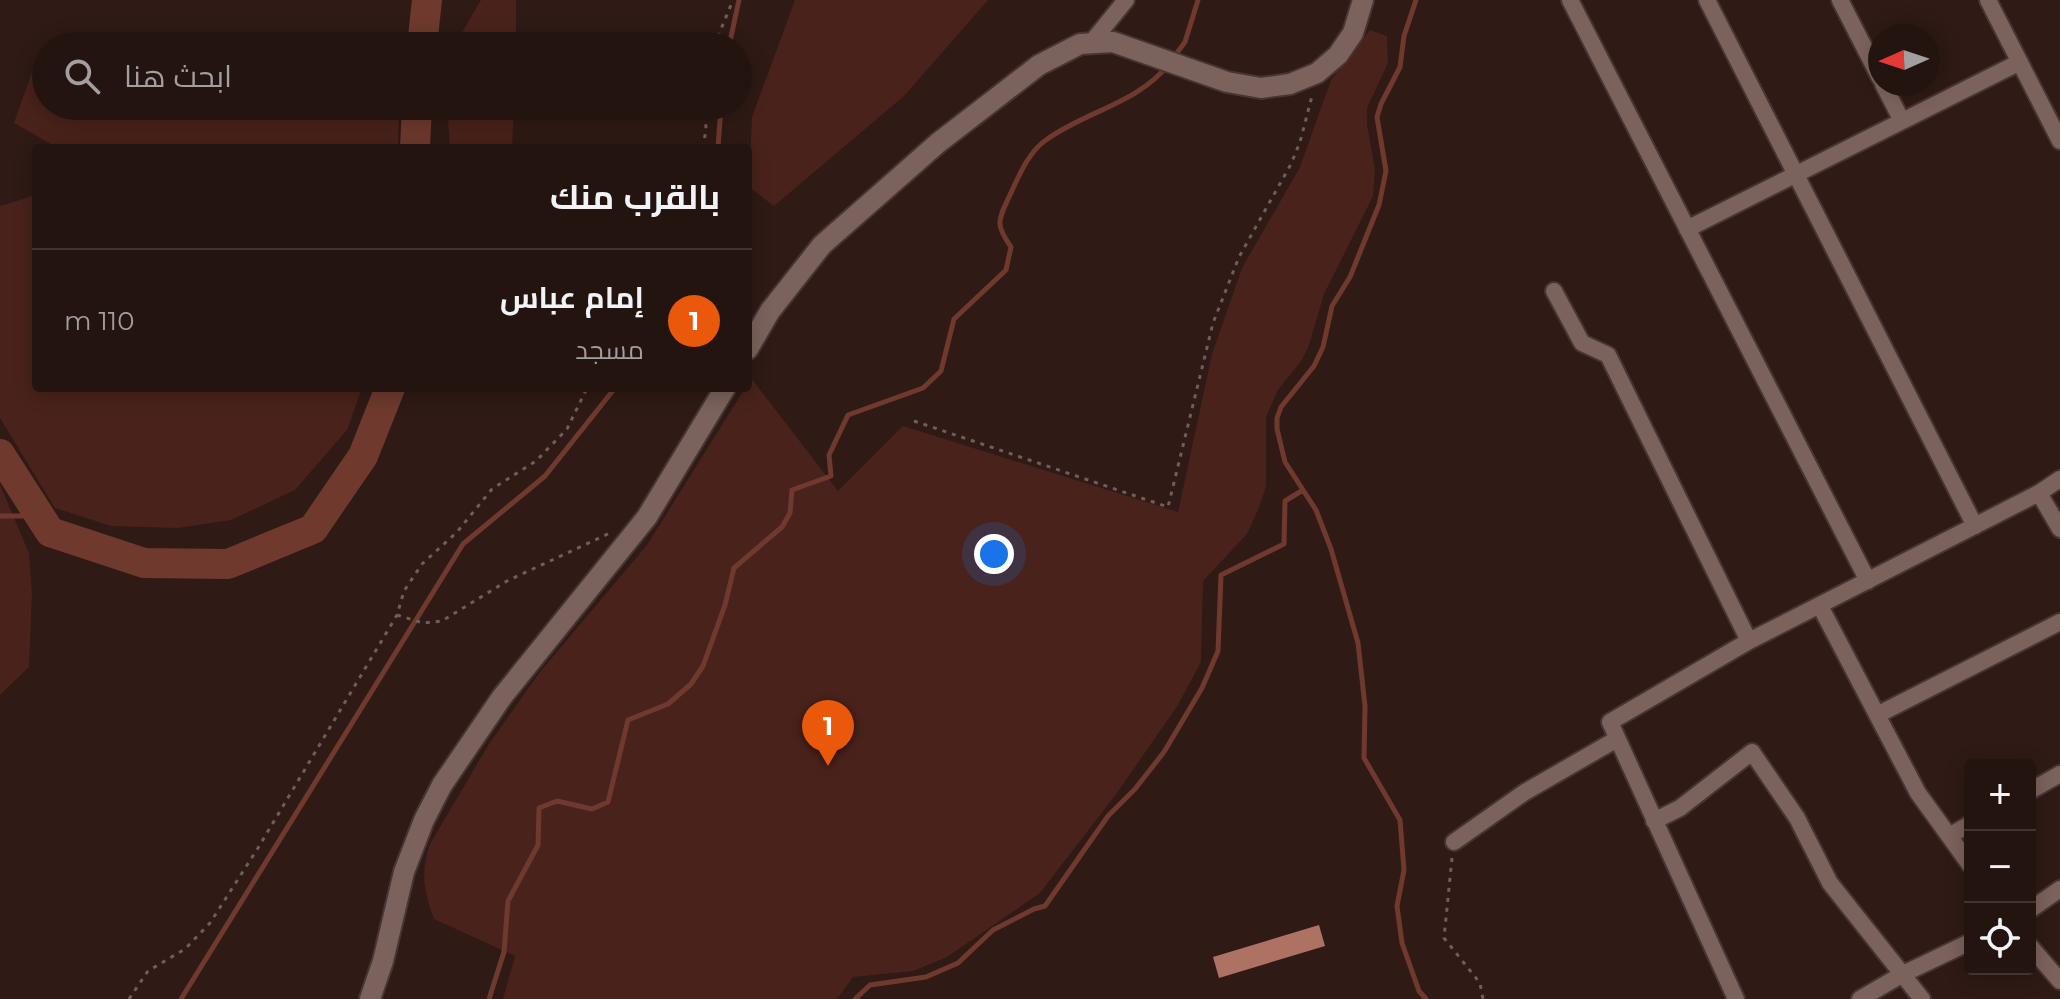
<!DOCTYPE html>
<html lang="ar">
<head>
<meta charset="utf-8">
<style>
	body { margin:0; font-family:Montserrat,Cairo,sans-serif; background:#2f211e; color:#f1f3f6; direction:rtl }
	.controls { position:absolute; right:24px; bottom:24px; display:grid; overflow:hidden; border-radius:8px; box-shadow:0 4px 20px #0003 }
	.controls button { width:72px; height:72px; display:grid; place-items:center; padding:0; border:0; border-bottom:2px solid #403330; background:#231410; color:#f1f3f6; font:40px sans-serif }
	.compass { position:absolute; left:1868px; top:24px; width:72px; height:72px; border-radius:50%; background:#231410; box-shadow:0 4px 20px #0003; rotate:267deg }
	.you { position:absolute; left:994px; top:554px; width:28px; height:28px; margin:-20px; border:6px solid #fff; border-radius:50%; background:#1a73e8; box-shadow:0 0 0 12px #1a73e833 }
	.badge { display:grid; place-items:center; width:52px; height:52px; border-radius:50%; background:#ea580c; color:#fff; font-size:26px; font-weight:700 }
	.pin { position:absolute; translate:-50% -66px; filter:drop-shadow(0 2px 4px #0008) }
	.pin::after { content:''; position:absolute; top:42px; width:28px; height:24px; background:inherit; clip-path:polygon(0 0,100% 0,50% 100%) }
	.list { margin:0; padding:0; list-style:none }
	h2 { display:flex; justify-content:space-between; align-items:center; height:104px; margin:0; padding:0 32px; font-size:34px }
	h2 small { font-size:26px; font-weight:400; color:#a39e9f }
	.list li { display:grid; grid-template-columns:52px 1fr auto; gap:24px; align-items:center; box-sizing:border-box; height:144px; padding:0 32px; border-top:2px solid #403330 }
	.list b { display:block; font-size:30px; white-space:nowrap }
	.list p { margin:0; font-size:26px; white-space:nowrap; color:#a39e9f }
	.list em { font-size:26px; font-style:normal; color:#a39e9f }
	.icon { flex:none; width:44px; height:44px; fill:none; stroke:currentColor; stroke-width:2; stroke-linecap:round; stroke-linejoin:round }
	.map { position:relative; flex:none; width:2060px; height:999px; overflow:hidden; direction:ltr }
	.search { position:absolute; background:#231410; box-shadow:0 4px 20px #0003; left:32px; top:32px; width:720px; height:88px; display:flex; align-items:center; gap:20px; box-sizing:border-box; padding:0 28px; border-radius:44px; color:#a39e9f; font-size:30px }
	.panel { position:absolute; background:#231410; box-shadow:0 4px 20px #0003; left:32px; top:144px; width:720px; height:248px; border-radius:8px; direction:rtl }
	.map>svg:first-child { display:block }
	.green { fill:#49221b }
	.lines { fill:none; stroke-linecap:round; stroke-linejoin:round }
	.stream { stroke:#6f392e; stroke-width:5 }
	.river { stroke:#6f392e; stroke-width:30 }
	.building { fill:#ae7265 }
	.minor-casing { stroke:#473534; stroke-width:20 }
	.secondary-casing { stroke:#473534; stroke-width:24 }
	.path { stroke:#715e5a; stroke-width:3; stroke-dasharray:4 6; stroke-linecap:butt }
	.minor { stroke:#7c625c; stroke-width:16 }
	.secondary { stroke:#7c625c; stroke-width:20 }
</style>
</head>
<body>
<div class="map">
<svg width="2060" height="999" viewBox="0 0 2060 999">
	<rect width="100%" height="100%" fill="#2f1a15"/>
	<path class="green" d="M481 0H516V46H454Z
		M795 0H988L904 96 774 206 749 187 752 117Z
		M1370 30 1387 36 1388 63 1367 108V124L1375 170 1373 196 1324 294 1309 345 1302 360 1278 390 1266 417V487L1258 510 1247 534 1203 581 1201 662 1178 705 1117 793 1040 893 947 957 913 971 853 977 837 999H503L515 956 434 919C424 892 420 871 430 844L489 744 539 673 647 545 745 388H748L751 378 838 491 903 426 1178 512 1212 354 1242 268 1300 167 1331 80Z
		M46 51V106H85L132 113 149 106H399L398 148H58L14 123 39 52Z
		M447 106H514L512 148H450Z
		M36 195V388H362L347 430 295 490 231 520 178 528 111 526 55 508 0 418V206Z
		M0 485 29 553 32 593 29 667 0 695Z"/>
	<g class="lines">
		<path class="stream" d="M1416 0 1404 36 1400 67 1381 104 1377 117 1386 171 1379 205 1350 277 1332 306 1323 347 1314 366 1281 407 1277 418V429L1285 462 1316 510 1331 549 1358 643 1365 706 1364 758 1400 820 1404 870 1397 906 1402 943 1419 991 1426 999
			M729 46 739 0
			M1174 57 1185 42 1198 0
			M718 148 721 106
			M0 516H40
			M181 999 463 544 545 476 615 388
			M489 999 504 952 508 901 538 845 539 808 557 801 592 809 608 802 628 720 668 704 691 684 703 666 725 605 734 568 782 527 790 513 792 490 831 476 829 455 848 415 923 388 941 371 954 319 1006 270 1011 247C995 224 998 221 1009 197 1018 178 1028 152 1046 140 1084 112 1138 103 1168 65
			M855 999 870 985 926 977 958 963 993 930 1034 909 1045 906 1108 816 1135 789 1164 752 1202 688 1218 651 1221 575 1284 544 1285 501 1303 490"/>
		<path class="river" d="M422 46 427 0
			M415 148 417 106
			M0 454 50 532 144 563 228 564 313 529 363 456 390 388"/>
	</g>
	<path class="building" d="M1319 925 1325 946 1219 978 1213 957Z"/>
	<g class="lines">
		<defs>
			<path id="minor" d="M1570 0 1868 581
				M1707 0 1975 526
				M1840 0 1880 78
				M1988 0 2060 141
				M1091 43 1126 0
				M1883 84 1902 121
				M1687 229 2020 62
				M1554 291 1582 343 1608 355 1749 641
				M2039 493 2060 529
				M1820 606 1918 793 1970 865
				M1877 715 2060 622
				M2030 791 2060 774
				M1654 821 1680 808 1752 752 1797 818 1830 883 1922 999
				M1949 836 1970 824
				M1454 842 1525 792 1617 739
				M2030 910 2060 889
				M2030 946 2060 981
				M1736 999 1610 722 1749 641 2039 493 2060 479
				M1860 999 1903 974 1970 942"/>
			<path id="secondary" d="M748 349 770 311 822 245 938 143 1039 65 1080 44 1113 42 1227 82 1261 88 1290 84 1317 73 1338 55 1353 33 1363 0
				M370 999 383 961 404 872 424 820 442 785 502 697 647 517 725 388"/>
		</defs>
		<use href="#minor" class="minor-casing"/>
		<use href="#secondary" class="secondary-casing"/>
		<path class="path" d="M714 46 733 0
			M703 148 706 129 705 106
			M914 421 1168 507 1213 323 1239 257 1291 164 1300 142 1312 96
			M397 615 423 623 442 621 507 581 610 533
			M1452 858 1444 938 1480 983 1483 999
			M129 999 148 971 185 949 210 923 258 848 397 615 404 591 422 564 457 532 492 489 536 461 567 429 587 388"/>
		<use href="#minor" class="minor"/>
		<use href="#secondary" class="secondary"/>
	</g>
</svg>
<div class="controls">
<button>+</button>
<button>−</button>
<button><svg class="icon" aria-label="locate" viewBox="0 0 24 24"><circle cx="12" cy="12" r="6"/><path d="M12 2v4M12 18v4M2 12h4M18 12h4"/></svg></button>
</div>
<svg class="compass" viewBox="-18 -18 36 36"><path d="M0-13l5 13h-10z" fill="#e53935"/><path d="M0 13l5-13h-10z" fill="#a39e9f"/></svg>
<div class="you"></div>
<div class="pin badge" style="left:828px;top:766px">1</div>
<div class="search"><svg class="icon" aria-label="search" viewBox="0 0 24 24"><circle cx="10" cy="10" r="6"/><path d="M15 15l6 6"/></svg>ابحث هنا</div>
<section class="panel">
<h2>بالقرب منك<small></small></h2>
<ul class="list">
<li><span class="badge">1</span><div><b>إمام عباس</b><p>مسجد</p></div><em>110 m</em></li>
</ul>
</section>
</div>
</body>
</html>
